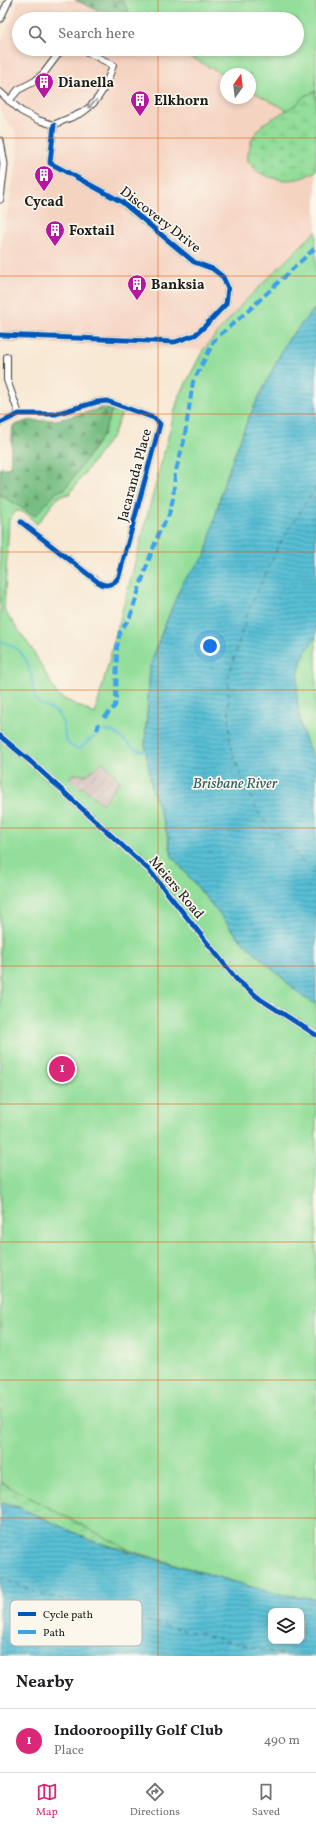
<!DOCTYPE html>
<html lang="en">
<head>
<meta charset="utf-8">
<style>
	body { margin:0; font-family:Vollkorn,serif; background:#f6f6f6; color:#202124 }
	.controls { position:absolute; right:12px; bottom:12px; display:grid; overflow:hidden; border-radius:8px; box-shadow:0 2px 6px #0003 }
	.controls button { width:36px; height:36px; display:grid; place-items:center; padding:0; border:0; border-bottom:1px solid #e0e0e0; background:#fff; color:#202124; font:20px sans-serif }
	.compass { position:absolute; left:220px; top:68px; width:36px; height:36px; border-radius:50%; background:#fff; box-shadow:0 2px 6px #0003; rotate:14deg }
	.you { position:absolute; left:210px; top:646px; width:14px; height:14px; margin:-10px; border:3px solid #fff; border-radius:50%; background:#1a73e8; box-shadow:0 0 0 6px #1a73e833 }
	.badge { display:grid; place-items:center; width:26px; height:26px; border-radius:50%; background:#db2777; color:#fff; font-size:13px; font-weight:700 }
	.pin { position:absolute; translate:-50% -50%; border:2px solid #fff; box-shadow:0 1px 4px #0006 }
	.list { margin:0; padding:0; list-style:none }
	h2 { display:flex; justify-content:space-between; align-items:center; height:52px; margin:0; padding:0 16px; font-size:17px }
	h2 small { font-size:13px; font-weight:400; color:#757577 }
	.list li { display:grid; grid-template-columns:26px 1fr auto; gap:12px; align-items:center; box-sizing:border-box; height:64px; padding:0 16px; border-top:1px solid #e0e0e0 }
	.list b { display:block; font-size:15px; white-space:nowrap }
	.list p { margin:0; font-size:13px; white-space:nowrap; color:#757577 }
	.list em { font-size:13px; font-style:normal; color:#757577 }
	.icon { flex:none; width:22px; height:22px; fill:none; stroke:currentColor; stroke-width:2; stroke-linecap:round; stroke-linejoin:round }
	.map { position:relative; flex:none; width:316px; height:1656px; overflow:hidden }
	.search { position:absolute; background:#fff; box-shadow:0 2px 6px #0003; left:12px; right:12px; top:12px; height:44px; display:flex; align-items:center; gap:10px; box-sizing:border-box; padding:0 14px; border-radius:22px; color:#757577; font-size:15px }
	.sheet { height:116px; background:#fff }
	nav { display:flex; justify-content:space-around; align-items:center; box-sizing:border-box; height:56px; border-top:1px solid #e0e0e0; background:#fff; font-size:11px; color:#757577 }
	nav a { display:grid; justify-items:center; gap:2px }
	nav .on { color:#db2777 }
	.map>svg:first-child { display:block }
	.built { fill:#f5d3c1 }
	.industrial { fill:url(#industrial-furrows) }
	.green { fill:#93de9a; stroke:#587d5b; fill-rule:evenodd }
	.forest { fill:url(#forest-firs); stroke:#496c4f }
	.wetland { fill:url(#wetland-marsh); stroke:#587d5b }
	.water { fill:url(#water-rules); stroke:#3a6e78; fill-rule:evenodd }
	.lines { fill:none; stroke-linecap:round; stroke-linejoin:round }
	.stream { stroke:#58bfd5; stroke-width:2 }
	.ferry { stroke:#345d66; stroke-width:1; stroke-dasharray:5 4; stroke-linecap:butt }
	.minor-casing { stroke:#3d3b38; stroke-width:8 }
	.tertiary-casing { stroke:#3d3b38; stroke-width:9 }
	.minor { stroke:#fff; stroke-width:6 }
	.tertiary { stroke:#fff; stroke-width:7 }
	.quiet { stroke:#3da2ea; stroke-width:4; stroke-dasharray:8 4; stroke-linecap:butt }
	.cycleway-casing { stroke:#fbf7ec; stroke-width:8 }
	.cycleway { stroke:#0057b8; stroke-width:5 }
	.oneway { stroke:#999 }
	.grid { fill:none; stroke:#e8590c; stroke-width:1; stroke-opacity:0.55 }
	.labels { text-anchor:middle; stroke-width:3.5; stroke-linejoin:round; paint-order:stroke }
	.poi-label { font-size:14px; font-weight:bold; fill:#1c1c1c; stroke:#fbf7ec; text-anchor:start }
	.street-label { font-size:14px; fill:#1c1c1c; stroke:#fbf7ec }
	.water-label { font-size:15px; font-style:italic; fill:#345d66; stroke:#fbf7ec }
	.key { fill:#fbf7ec; stroke:#b8b5ae; stroke-width:1 }
	.key-label { font-size:11px; fill:#1c1c1c }
</style>
</head>
<body>
<div class="map">
<svg width="316" height="1656" viewBox="0 0 316 1656">
	<defs>
		<pattern id="industrial-furrows" width="10" height="10" patternUnits="userSpaceOnUse"><rect width="10" height="10" fill="#d1c0bc"/><path d="M-1 1l2-2M0 10L10 0M9 11l2-2" fill="none" stroke="#b3a4a1"/></pattern>
		<pattern id="forest-firs" width="22" height="20" patternUnits="userSpaceOnUse"><rect width="22" height="20" fill="#76bd82"/><path d="M5 1l3.5 6h-7zM16 11l3.5 6h-7z" fill="#60996a"/></pattern>
		<pattern id="wetland-marsh" width="20" height="14" patternUnits="userSpaceOnUse"><rect width="20" height="14" fill="#93de9a"/><path d="M1 5h8M5 5V1M11 12h8M15 12V8" fill="none" stroke="#7ebe84"/></pattern>
		<pattern id="water-rules" width="6" height="5" patternUnits="userSpaceOnUse"><rect width="6" height="5" fill="#58bfd5"/><path d="M0 2.5h6" fill="none" stroke="#489aac"/></pattern>
	</defs>
	<rect width="100%" height="100%" fill="#fbf7ec"/>
	<filter id="ink" filterUnits="userSpaceOnUse"><feTurbulence type="fractalNoise" baseFrequency=".025" numOctaves="2"/><feDisplacementMap in="SourceGraphic" scale="8" xChannelSelector="R" yChannelSelector="G"/><feConvolveMatrix kernelMatrix="1 2 1 2 8 2 1 2 1" color-interpolation-filters="sRGB"/></filter>
	<filter id="wash" filterUnits="userSpaceOnUse"><feTurbulence type="fractalNoise" baseFrequency=".012" numOctaves="4" result="noise"/><feDisplacementMap in="SourceGraphic" scale="16" xChannelSelector="R" yChannelSelector="G"/><feGaussianBlur stdDeviation="0.9" result="paint"/><feColorMatrix in="noise" values="0 0 0 0 0 0 0 0 0 0 0 0 0 0 0 0 0 1.4 0 .05"/><feComposite in="paint" operator="in"/></filter>
	<g filter="url(#wash)">
		<rect width="100%" height="100%" fill="#f8e9d4"/>
		<path class="built" d="M19 0H75L117 19H19V49H176L226 76V98H250V90L316 126V231L243 303 203 350 0 342V250L18 156 16 132 0 112V45Z"/>
		<path class="industrial" d="M104 762 120 781 102 804 83 787 79 788 68 778 74 774 86 775Z"/>
		<path class="green" d="M75 0H316V126L250 90V74H226V76L176 49H297V19H117Z
			M316 231V307L287 341 248 419 224 483 205 557 183 581 162 632 150 666 145 745 172 856 239 938 303 997 316 1004V1599L273 1593 131 1551 0 1482V468H10L13 426 27 421 58 420 103 408 122 413 113 435 69 494 59 496 37 524C28 517 30 512 16 511L9 520 4 610 32 649 58 696 95 714 178 399 203 350 243 303ZM103 762 120 781 102 804 83 787 79 788 69 778 74 774 86 775Z
			M316 636V762C299 733 292 696 301 663 303 654 311 645 316 636Z"/>
		<path class="forest" d="M75 0H122L133 19H117Z
			M103 408 112 410 103 435 65 489 57 492 35 516 0 495V469L10 468 13 426 27 421 58 420Z"/>
		<path class="wetland" d="M316 91V170C300 184 274 182 257 171 253 168 250 162 247 159L252 138 263 124 297 104 304 96Z
			M0 1482 131 1551 95 1542 18 1507 0 1503Z"/>
		<path class="water" d="M316 307V636C311 645 303 654 301 663 292 696 299 733 316 762V1004L303 997 239 938 172 856 168 835 152 790 145 745 150 666 162 632 183 581 205 556 224 483 248 419 287 341Z
			M0 1503 18 1507 95 1542 273 1593 316 1599V1656H0ZM271 1611H301V1641H271Z"/>
		<g class="lines">
			<path class="stream" d="M0 641C33 650 29 674 36 701 42 706 52 708 58 714 70 728 57 744 79 749 87 744 94 733 104 731 121 728 126 752 147 751"/>
			<path class="ferry" d="M316 487 278 547 247 614 228 679 230 744 243 781 259 814 316 876
				M0 1577 40 1594 287 1656"/>
		</g>
	</g>
	<g filter="url(#ink)">
		<g class="lines">
			<defs>
				<path id="minor" d="M0 19 9 0
					M0 92 21 111 38 120 54 125
					M9 101 18 90 35 81 44 73 62 49
					M54 125C63 120 74 117 83 112 100 101 107 83 113 65L81 49
					M0 335 175 342 195 335 203 328 226 304 228 288 223 277 213 269 194 262 122 202 50 163 54 125
					M7 357V380L19 414
					M0 423 19 414H55L97 402 107 401 154 418 160 424 119 576C115 584 106 588 98 582L21 522
					M0 736 30 761 149 870 237 980 260 999 316 1035"/>
				<path id="tertiary" d="M0 141 4 164 0 199"/>
			</defs>
			<use href="#minor" class="minor-casing"/>
			<use href="#tertiary" class="tertiary-casing"/>
			<use href="#minor" class="minor"/>
			<use href="#tertiary" class="tertiary"/>
			<path class="quiet" d="M104 718 115 706 116 700 117 647 120 632 130 617 148 562 160 530 168 518 173 499 175 474 184 441 193 382 214 341 221 334 249 310 316 247
				M97 730 99 723"/>
			<defs>
				<path id="cycleway" d="M0 335 175 342 195 335 203 328 226 304 228 288 223 277 213 269 194 262 122 202 50 163 54 125
					M0 423 19 414H55L97 402 107 401 154 418 160 424 119 576C115 584 106 588 98 582L21 522
					M0 736 30 761 149 870 237 980 260 999 316 1035"/>
			</defs>
			<use href="#cycleway" class="cycleway-casing"/>
			<use href="#cycleway" class="cycleway"/>
		</g>
		<defs><path id="oneway-shaft" d="M-6 0H5M1.5-3L5.5 0L1.5 3" fill="none" stroke-width="1.6" stroke-linecap="round" stroke-linejoin="round"/></defs>
		<use class="oneway" href="#oneway-shaft" transform="translate(92 104) rotate(137)"/>
	</g>
	<path class="grid" d="M158 0V19M158 49V1656M0 138H316M0 276H316M0 414H316M0 552H316M0 690H316M0 828H316M0 966H316M0 1104H316M0 1242H316M0 1380H316M0 1518H316"/>
	<defs>
		<symbol id="building-pin" viewBox="-11 -11 22 30"><path d="M0 17L-7.5 6A9.5 9.5 0 1 1 7.5 6Z" fill="#b5179e" stroke="#fbf7ec"/><path d="M-4-6H4V6H1V3H-1V6H-4ZM-2.5-4.3h1.7v1.8h-1.7ZM.8-4.3h1.7v1.8H.8ZM-2.5-1h1.7V.8h-1.7ZM.8-1h1.7V.8H.8Z" fill="#fff"/></symbol>
	</defs>
	<g fill-rule="evenodd">
		<use href="#building-pin" x="33" y="71" width="22" height="30"/>
		<use href="#building-pin" x="129" y="89" width="22" height="30"/>
		<use href="#building-pin" x="33" y="164" width="22" height="30"/>
		<use href="#building-pin" x="44" y="219" width="22" height="30"/>
		<use href="#building-pin" x="126" y="273" width="22" height="30"/>
	</g>
	<g class="labels">
		<g class="poi-label">
			<text x="58" y="87">Dianella</text>
			<text x="154" y="105">Elkhorn</text>
			<text x="44" y="206" text-anchor="middle">Cycad</text>
			<text x="69" y="235">Foxtail</text>
			<text x="151" y="289">Banksia</text>
		</g>
		<g class="street-label">
			<text transform="translate(161 219) rotate(38)" y="5">Discovery Drive</text>
			<text transform="translate(134 475) rotate(-75)" y="5">Jacaranda Place</text>
			<text transform="translate(177 887) rotate(50)" y="5">Meiers Road</text>
		</g>
		<g class="water-label">
			<text x="235" y="788">Brisbane River</text>
		</g>
	</g>
	<rect x="10" y="1600" width="132" height="46" rx="6" class="key"/>
	<rect x="18" y="1612" width="18" height="4" fill="#0057b8"/>
	<rect x="18" y="1630" width="18" height="4" fill="#3da2ea"/>
	<g class="key-label">
		<text x="43" y="1618">Cycle path</text>
		<text x="43" y="1636">Path</text>
	</g>
</svg>
<div class="controls">
<button><svg class="icon" aria-label="layers" viewBox="0 0 24 24"><path d="M12 4l9 5-9 5-9-5zM3 14l9 5 9-5"/></svg></button>
</div>
<svg class="compass" viewBox="-18 -18 36 36"><path d="M0-13l5 13h-10z" fill="#e53935"/><path d="M0 13l5-13h-10z" fill="#757577"/></svg>
<div class="you"></div>
<div class="pin badge" style="left:62px;top:1069px">1</div>
<div class="search"><svg class="icon" aria-label="search" viewBox="0 0 24 24"><circle cx="10" cy="10" r="6"/><path d="M15 15l6 6"/></svg>Search here</div>
</div>
<section class="sheet">
<h2>Nearby<small></small></h2>
<ul class="list">
<li><span class="badge">1</span><div><b>Indooroopilly Golf Club</b><p>Place</p></div><em>490 m</em></li>
</ul>
</section>
<nav>
<a class="on"><svg class="icon" aria-label="map" viewBox="0 0 24 24"><path d="M3 6l6-2 6 2 6-2v14l-6 2-6-2-6 2zM9 4v14M15 6v14"/></svg>Map</a>
<a><svg class="icon" aria-label="directions" viewBox="0 0 24 24"><path d="M12 3l9 9-9 9-9-9zM9 14v-3h6M13 9l2 2-2 2"/></svg>Directions</a>
<a><svg class="icon" aria-label="saved" viewBox="0 0 24 24"><path d="M7 4h10v16l-5-4-5 4z"/></svg>Saved</a>
</nav>
</body>
</html>
